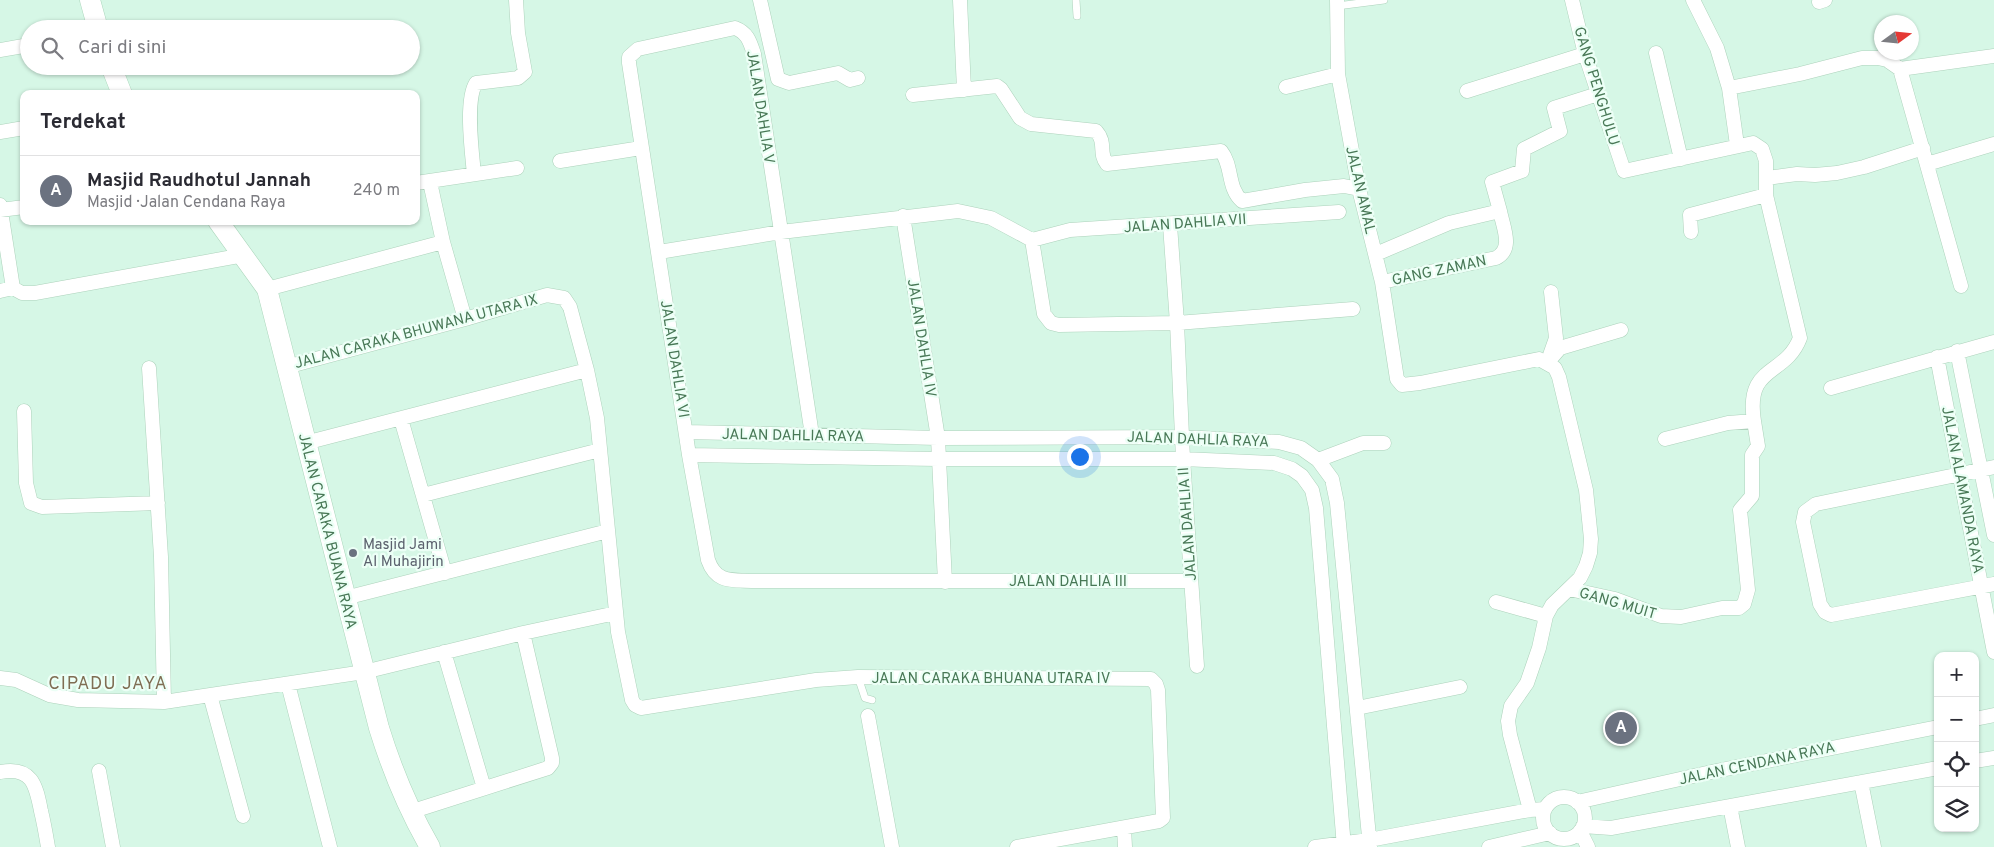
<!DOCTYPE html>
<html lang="id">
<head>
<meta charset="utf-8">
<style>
	body { margin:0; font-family:Overpass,sans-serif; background:#f2f2f3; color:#2b2b33 }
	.controls { position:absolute; right:15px; bottom:15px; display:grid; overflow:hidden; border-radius:10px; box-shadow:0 1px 4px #0004 }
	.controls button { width:45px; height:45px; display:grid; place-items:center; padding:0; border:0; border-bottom:1px solid #e1e1e2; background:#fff; color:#2b2b33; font:25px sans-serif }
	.compass { position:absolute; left:1874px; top:15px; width:45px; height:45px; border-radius:50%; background:#fff; box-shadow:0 1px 4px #0004; rotate:75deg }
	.you { position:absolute; left:1079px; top:456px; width:18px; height:18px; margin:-12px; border:4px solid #fff; border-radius:50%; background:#1a73e8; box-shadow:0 0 0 8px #1a73e833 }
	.badge { display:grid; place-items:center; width:32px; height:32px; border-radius:50%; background:#2563eb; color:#fff; font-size:16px; font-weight:700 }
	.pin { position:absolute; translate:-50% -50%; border:2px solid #fff; box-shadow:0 1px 5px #0006 }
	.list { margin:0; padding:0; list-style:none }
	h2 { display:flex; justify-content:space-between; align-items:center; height:65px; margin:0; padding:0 20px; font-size:21px }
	h2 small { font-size:16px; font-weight:400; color:#7c7c81 }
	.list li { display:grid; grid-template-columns:32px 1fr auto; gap:15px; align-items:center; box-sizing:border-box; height:70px; padding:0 20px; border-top:1px solid #e1e1e2 }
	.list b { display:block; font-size:19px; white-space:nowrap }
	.list p { margin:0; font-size:16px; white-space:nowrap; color:#7c7c81 }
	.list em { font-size:16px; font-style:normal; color:#7c7c81 }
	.icon { flex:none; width:28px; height:28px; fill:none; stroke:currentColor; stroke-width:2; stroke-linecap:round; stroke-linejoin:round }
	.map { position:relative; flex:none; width:1994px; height:847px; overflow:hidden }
	.search { position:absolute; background:#fff; box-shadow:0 1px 4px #0004; left:20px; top:20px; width:400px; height:55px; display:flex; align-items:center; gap:12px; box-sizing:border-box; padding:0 18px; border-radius:28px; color:#7c7c81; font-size:19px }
	.panel { position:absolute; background:#fff; box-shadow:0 1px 4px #0004; left:20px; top:90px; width:400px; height:135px; border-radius:10px }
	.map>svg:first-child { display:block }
	.residential { fill:#d6f7e6; fill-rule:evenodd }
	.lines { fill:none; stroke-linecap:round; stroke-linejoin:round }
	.lane-casing { stroke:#add2bb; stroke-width:8 }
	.street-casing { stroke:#add2bb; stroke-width:15 }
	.secondary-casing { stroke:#aad5ba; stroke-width:21 }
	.lane { stroke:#fff; stroke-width:7 }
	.street { stroke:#fff; stroke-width:14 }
	.secondary { stroke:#fff; stroke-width:20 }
	.worship-dot { fill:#6b7280; stroke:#ecfff6; stroke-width:2 }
	.labels { text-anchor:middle; stroke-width:4.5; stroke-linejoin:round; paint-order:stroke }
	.street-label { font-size:15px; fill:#487856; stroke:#ecfff6 }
	.worship-label { font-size:15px; fill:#5b616d; stroke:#ecfff6; text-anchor:start }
	.quarter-label { font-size:18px; letter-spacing:1px; fill:#7f6e53; stroke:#ecfff6 }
</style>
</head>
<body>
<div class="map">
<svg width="1994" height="847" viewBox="0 0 1994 847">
	<rect width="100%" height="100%" fill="#e5fdf2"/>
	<path class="residential" d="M0 0H1994V847H0ZM1882 22H1912V52H1882ZM29 29H411V66H29ZM24 94H416V221H24ZM1938 656H1975V828H1938Z"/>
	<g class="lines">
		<defs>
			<path id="lane" d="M1076 0 1077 16
				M1337 6 1384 0
				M858 677 865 698 872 700"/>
			<path id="street" d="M760 0 778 79 789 83 838 73 850 80 858 78
				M960 0 964 90
				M1337 0 1338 74 1359 189 1382 282 1397 379 1402 385 1420 383 1539 359 1555 368 1559 377 1586 490 1591 539 1590 553 1586 566 1580 578 1552 605 1546 616 1539 648 1527 683 1511 706 1508 721 1510 735 1530 810
				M1572 0 1585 54 1624 171 1753 143 1762 149 1766 161V195L1800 338C1785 377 1745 364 1754 421L1728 423 1665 439
				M1693 0 1717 48 1729 88 1737 145
				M1819 2 1825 0
				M0 50 29 45
				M1656 53 1681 159
				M1900 69 1994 56
				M1286 87 1338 74
				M1729 88 1800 74 1862 58H1878L1887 60 1900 69 1961 286
				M1467 91 1585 54
				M913 95 997 86 1001 89 1020 118 1031 124 1096 131C1107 143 1098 153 1107 164L1221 151C1233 166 1227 188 1242 201L1305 190 1344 186 1359 189
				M0 132 24 128
				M560 161 641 148
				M1927 164 1994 144
				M474 174C472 153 465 100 476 83L518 78 525 72 518 33 516 0
				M1767 178 1797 174 1815 175 1837 173 1864 167 1923 148
				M430 182 443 242 465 319
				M416 183 517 168
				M0 205 13 288
				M0 210 24 207
				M903 216 938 438 945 582
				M1170 225 1177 323 1183 459 1197 666
				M1691 232 1690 215 1766 195
				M1032 240 1070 230 1339 212
				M659 252 781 232 958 211 991 218 1032 240 1044 314 1051 323 1059 325 1177 323 1353 309
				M1376 254 1449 223 1500 211 1492 182 1522 171 1524 149 1560 131 1554 108 1598 94
				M1382 282 1496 258C1514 249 1503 227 1500 211
				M13 288 22 293H35L244 255
				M267 289 443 242
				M0 291 13 288
				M1957 351 1994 535
				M1550 355 1556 338 1551 292
				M1937 357 1994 652
				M1547 363 1560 348 1621 330
				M286 367 465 319 547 295 564 298 570 307 587 370 597 418 618 632 632 700 635 705 641 708 816 680 858 677 1151 679 1156 684 1158 690 1163 818 1159 821 1017 847
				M149 368 161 557 164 702
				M1831 388 1994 342
				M24 411 26 483 31 503 42 507 158 503
				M401 419 445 573
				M686 432 938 438 1182 437 1279 442 1301 448 1318 460 1332 479 1337 503 1370 847
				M812 435 754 54C750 42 748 33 735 28L638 49 629 57V63L689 455 708 560C716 583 731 580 752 581H1191
				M305 443 587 370
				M689 455 938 459H1183L1274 463 1292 469 1302 476 1312 490 1316 508 1344 847
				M1318 460 1363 443H1384
				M1994 467 1816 504 1805 512 1803 522 1820 604 1825 612 1831 615 1994 584
				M423 495 600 450
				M1569 589 1615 599 1661 616 1681 617 1722 608H1739L1744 604 1748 590 1740 510 1752 496V455L1758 446 1754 421
				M345 598 608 531
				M1496 602 1546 616
				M444 652 484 788
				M0 678 16 680 49 695 78 700 164 702 364 672 523 633 616 613
				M288 684 330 847
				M210 695 243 816
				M1357 708 1460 687
				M868 716 892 847
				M1975 719 1994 715
				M1975 761 1994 758
				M99 771 113 847
				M0 772C32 766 36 785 41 811 44 823 46 835 48 847
				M1861 782 1874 847
				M1543 818a21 21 0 1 1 42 0a21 21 0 1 1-42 0Z
				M1577 802 1716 771 1938 727
				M1730 806 1738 847
				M410 812 548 768 552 763V758L523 633
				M1583 826 1611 828 1938 768
				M1124 828 1125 847
				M1580 831 1588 847
				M1315 847 1369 840 1530 810 1545 809
				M1489 847 1550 833"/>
			<path id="secondary" d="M90 0 98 29
				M111 66 122 94
				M218 221 267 289 379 728C392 770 408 809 430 847"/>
		</defs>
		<use href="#lane" class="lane-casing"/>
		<use href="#street" class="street-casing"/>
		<use href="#secondary" class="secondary-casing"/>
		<use href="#lane" class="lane"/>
		<use href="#street" class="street"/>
		<use href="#secondary" class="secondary"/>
	</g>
	<circle class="worship-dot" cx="353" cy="553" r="5"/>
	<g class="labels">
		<g class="street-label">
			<text transform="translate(1597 86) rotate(73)" y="5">GANG PENGHULU</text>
			<text transform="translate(761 107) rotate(81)" y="5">JALAN DAHLIA V</text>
			<text transform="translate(1361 190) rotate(77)" y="5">JALAN AMAL</text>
			<text transform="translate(1185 223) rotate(-4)" y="5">JALAN DAHLIA VII</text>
			<text transform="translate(1439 270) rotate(-12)" y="5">GANG ZAMAN</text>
			<text transform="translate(416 331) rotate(-15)" y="5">JALAN CARAKA BHUWANA UTARA IX</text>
			<text transform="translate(922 338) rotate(81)" y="5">JALAN DAHLIA IV</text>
			<text transform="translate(675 359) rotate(81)" y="5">JALAN DAHLIA VI</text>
			<text transform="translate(793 435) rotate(1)" y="5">JALAN DAHLIA RAYA</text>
			<text transform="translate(1198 439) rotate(2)" y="5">JALAN DAHLIA RAYA</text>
			<text transform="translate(1963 490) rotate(79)" y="5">JALAN ALAMANDA RAYA</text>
			<text transform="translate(1187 524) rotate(-94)" y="5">JALAN DAHLIA II</text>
			<text transform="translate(328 531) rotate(76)" y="5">JALAN CARAKA BUANA RAYA</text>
			<text x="1068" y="586">JALAN DAHLIA III</text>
			<text transform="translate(1618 603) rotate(16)" y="5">GANG MUIT</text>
			<text x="991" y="683">JALAN CARAKA BHUANA UTARA IV</text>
			<text transform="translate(1757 763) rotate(-12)" y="5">JALAN CENDANA RAYA</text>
		</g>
		<g class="worship-label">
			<text x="363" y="549">Masjid Jami<tspan x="363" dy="17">Al Muhajirin</tspan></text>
		</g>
		<g class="quarter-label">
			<text x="108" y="689">CIPADU JAYA</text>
		</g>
	</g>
</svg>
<div class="controls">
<button>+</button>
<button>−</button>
<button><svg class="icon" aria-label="locate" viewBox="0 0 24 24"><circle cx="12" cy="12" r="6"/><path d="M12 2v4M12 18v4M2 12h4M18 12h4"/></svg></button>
<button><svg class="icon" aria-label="layers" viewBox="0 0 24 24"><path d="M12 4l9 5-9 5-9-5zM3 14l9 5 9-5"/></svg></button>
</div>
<svg class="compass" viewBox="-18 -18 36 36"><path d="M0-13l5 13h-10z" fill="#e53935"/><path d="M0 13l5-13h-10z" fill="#7c7c81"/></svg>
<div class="you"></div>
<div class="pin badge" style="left:1621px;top:728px;background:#6b7280">A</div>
<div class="search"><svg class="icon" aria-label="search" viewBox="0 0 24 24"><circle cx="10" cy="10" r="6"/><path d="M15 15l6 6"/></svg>Cari di sini</div>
<section class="panel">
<h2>Terdekat<small></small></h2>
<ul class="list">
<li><span class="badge" style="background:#6b7280">A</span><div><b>Masjid Raudhotul Jannah</b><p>Masjid · Jalan Cendana Raya</p></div><em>240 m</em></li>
</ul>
</section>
</div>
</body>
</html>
